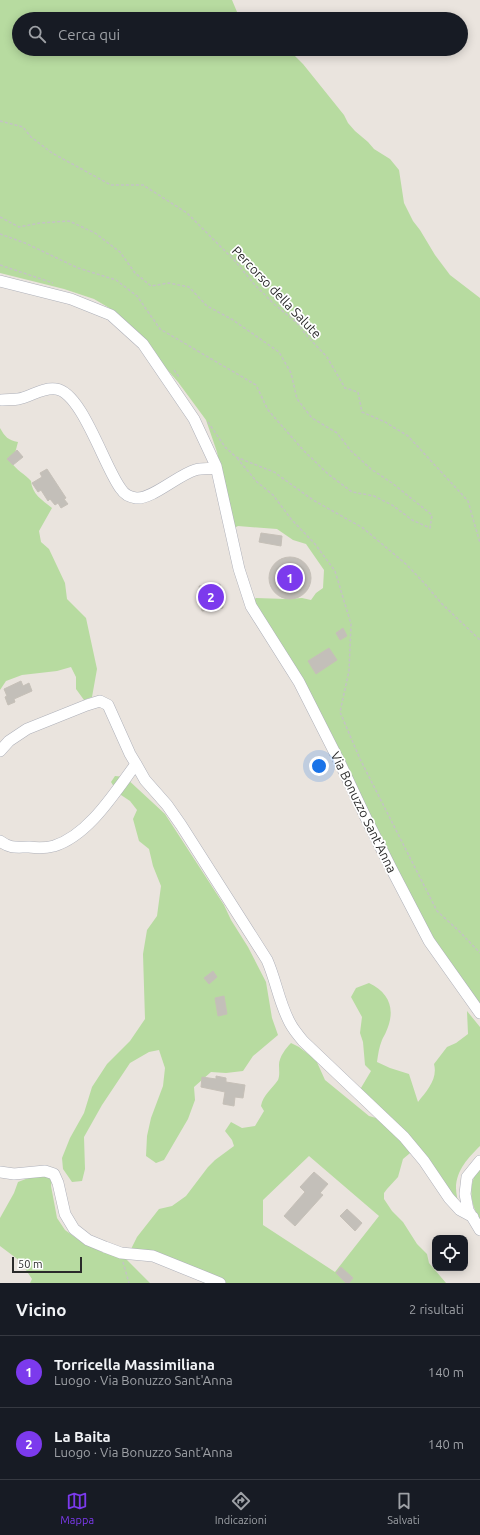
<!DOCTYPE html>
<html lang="it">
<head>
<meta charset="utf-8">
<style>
	body { margin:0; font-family:Ubuntu,sans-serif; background:#20242c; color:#f1f3f6 }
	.controls { position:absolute; right:12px; bottom:12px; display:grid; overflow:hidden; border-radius:8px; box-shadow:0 2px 10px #0003 }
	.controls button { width:36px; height:36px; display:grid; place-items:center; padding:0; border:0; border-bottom:1px solid #363941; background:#171b24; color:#f1f3f6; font:20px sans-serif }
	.scale { position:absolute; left:12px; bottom:10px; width:70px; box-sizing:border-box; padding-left:4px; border:2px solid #2a2a2a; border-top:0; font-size:11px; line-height:14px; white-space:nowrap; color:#2a2a2a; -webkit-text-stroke:3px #fff; paint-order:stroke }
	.you { position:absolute; left:319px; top:766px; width:14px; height:14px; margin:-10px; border:3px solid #fff; border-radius:50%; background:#1a73e8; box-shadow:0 0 0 6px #1a73e833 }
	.badge { display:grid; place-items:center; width:26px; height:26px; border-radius:50%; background:#7c3aed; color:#fff; font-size:13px; font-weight:700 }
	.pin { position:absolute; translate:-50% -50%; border:2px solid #fff; box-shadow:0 1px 4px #0006 }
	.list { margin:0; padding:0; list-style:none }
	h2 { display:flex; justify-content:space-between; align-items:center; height:52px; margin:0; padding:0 16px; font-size:17px }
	h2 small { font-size:13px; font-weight:400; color:#9ea1a6 }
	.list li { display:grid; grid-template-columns:26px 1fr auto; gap:12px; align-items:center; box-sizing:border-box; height:72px; padding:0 16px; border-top:1px solid #363941 }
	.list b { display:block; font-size:15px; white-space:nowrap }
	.list p { margin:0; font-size:13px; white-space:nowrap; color:#9ea1a6 }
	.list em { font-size:13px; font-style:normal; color:#9ea1a6 }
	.icon { flex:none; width:22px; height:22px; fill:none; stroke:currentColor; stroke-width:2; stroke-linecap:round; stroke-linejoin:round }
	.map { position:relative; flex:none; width:480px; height:1283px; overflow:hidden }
	.search { position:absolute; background:#171b24; box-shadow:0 2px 10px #0003; left:12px; right:12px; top:12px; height:44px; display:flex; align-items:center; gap:10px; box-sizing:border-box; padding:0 14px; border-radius:22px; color:#9ea1a6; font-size:15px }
	.sheet { height:196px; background:#171b24 }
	nav { display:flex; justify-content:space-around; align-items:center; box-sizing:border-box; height:56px; border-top:1px solid #363941; background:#171b24; font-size:11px; color:#9ea1a6 }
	nav a { display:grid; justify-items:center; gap:2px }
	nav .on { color:#7c3aed }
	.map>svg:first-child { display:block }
	.green { fill:#b7dba0; fill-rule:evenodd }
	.building { fill:#c3bfb9; stroke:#c6c0b8 }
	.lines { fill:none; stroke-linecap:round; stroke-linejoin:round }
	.street-casing { stroke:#aeb0b9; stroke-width:12 }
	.path { stroke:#c3c3c3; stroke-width:1.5; stroke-dasharray:3 2; stroke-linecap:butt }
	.street { stroke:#fff; stroke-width:11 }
	.labels { text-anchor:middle; stroke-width:3.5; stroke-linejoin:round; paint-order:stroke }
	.street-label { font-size:13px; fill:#2a2a2a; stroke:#fff }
</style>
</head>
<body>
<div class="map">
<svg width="480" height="1283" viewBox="0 0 480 1283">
	<rect width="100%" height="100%" fill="#eae4de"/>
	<path class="green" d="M0 0H232L240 19H19V49H288L303 64 344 115 348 123 355 131 368 142 374 149 390 159 399 170 404 203 413 221 420 230 435 255 450 275 480 298V1005L441 955 252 601 256 598 286 599 302 598 311 600 316 593 323 588 324 570 306 544 293 540 277 529 238 526 232 529 217 452 206 420 178 382 126 322 111 309 94 299 64 289 0 273Z
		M0 428C5 437 8 440 18 442L14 457 11 462C16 470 25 474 31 481 32 494 42 500 52 508L39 531 41 542 49 549 65 583 67 599 86 618 97 669 92 697 84 700 76 689V677L71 667 57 671 22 675 6 681 0 690Z
		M115 776 125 777 165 814 224 905 231 920 248 947 266 982 272 1018 278 1035 253 1056 243 1071 226 1073 211 1072 194 1087 195 1100 188 1119 164 1160 156 1163 146 1156 147 1136 151 1118 163 1086 165 1068 159 1050 149 1052 130 1063 102 1105 84 1137 85 1169 82 1181 72 1182 63 1169 62 1158 70 1138 84 1113 92 1087 107 1064 130 1041 145 1019 143 954 147 930 157 916 161 886 153 866 149 849 139 841 133 819 137 810 130 801 118 793 111 782Z
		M369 983C390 993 396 1010 386 1032 385 1035 383 1037 382 1040 379 1047 378 1055 377 1062L390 1068 409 1074 418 1102C427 1091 438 1079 434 1064L447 1047 456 1043 468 1034 467 1011 480 1027V1146C469 1157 456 1170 456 1188 456 1194 458 1201 459 1207L416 1148 403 1159 398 1177 387 1189 384 1193V1199L392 1211 403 1222 417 1244 427 1254 429 1263 446 1283H204L183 1269 131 1249 137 1237 159 1209 172 1206 186 1196 208 1167 215 1160 234 1146 232 1140 225 1131 231 1122 242 1128 255 1126 264 1111 261 1106C263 1095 272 1089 278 1080 280 1075 279 1070 279 1065 279 1057 286 1048 291 1043L299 1047 316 1060 325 1080 369 1116 376 1118 358 1093 371 1071 365 1065 363 1042 360 1033 362 1017 351 997 356 988ZM309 1156 379 1216 335 1272 263 1225V1200Z
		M480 1167V1219C469 1203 468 1182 480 1167Z
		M45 1174 52 1178 51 1186 57 1218 65 1230 83 1243 104 1253H120L150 1283H30L32 1279 20 1261 0 1246V1218L14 1193 18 1182 36 1175Z"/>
	<path class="building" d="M17 450 23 457 13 465 7 459Z
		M47 469 66 498 64 499 68 504 61 508 58 503 55 505 50 499 48 501 41 490 38 492 32 483 42 477 40 473Z
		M261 533 282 536 281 546 259 542Z
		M269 578a21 21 0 1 1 42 0a21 21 0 1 1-42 0Z
		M220 584 223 608 202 611 199 586Z
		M343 628 347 636 340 640 336 633Z
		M329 648 337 660 316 674 308 661Z
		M21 681 23 686 29 683 32 691 14 699 15 702 8 705 5 697 7 696 4 689Z
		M213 971 217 977 209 984 204 978Z
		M224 996 227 1014 218 1016 215 998Z
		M216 1076 226 1078V1082L245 1085 243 1098 235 1097 234 1106 223 1104 225 1092 201 1087 202 1077 216 1079Z
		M314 1172 328 1184 320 1193 323 1195 295 1226 284 1216 305 1192 300 1187Z
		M347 1209 362 1223 355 1231 340 1216Z
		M341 1267 353 1278 349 1283H346L336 1273Z"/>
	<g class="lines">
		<defs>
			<path id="street" d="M0 281 71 299 111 315 143 344 194 419 216 466 239 569 251 606 299 682 339 761 365 816 391 868 429 941 480 1013
				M2 400C7 399 13 400 18 399 30 397 43 387 56 389 82 392 105 469 121 489 124 494 129 497 136 498 151 500 178 475 195 470 202 468 210 469 216 468
				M0 751 9 741 27 729 87 705 100 701 108 705 130 754 136 764 145 780 167 805 181 825 267 960C276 980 279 1003 290 1023 293 1029 298 1035 303 1041L404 1137 424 1161 449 1198 460 1210 473 1217
				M0 841C11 849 16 847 29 847 37 848 46 848 54 846 89 835 115 792 136 764
				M480 1161 467 1177 465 1194 468 1210 480 1230
				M0 1172 14 1174 45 1171 54 1174 58 1183 65 1214 74 1229 88 1240 105 1247 121 1253 153 1256 220 1283"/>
		</defs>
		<use href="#street" class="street-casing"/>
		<path class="path" d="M0 121 23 127 31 137 52 153 111 185H143L187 213 235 261 254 284 274 304 296 322 308 337 327 357 345 388 358 392 362 412 385 422 408 436 468 501 480 543
			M0 217 19 227 40 223 69 221 95 233 120 252 135 273 151 286 169 283 189 287 207 306 233 320 279 352 291 373 297 399 312 418 337 433 351 451 371 469 392 483 432 515 430 528 412 520 392 505 374 496 352 492 328 474 303 450 268 410 256 385 160 329 137 296 116 280 78 268 25 243 0 234
			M0 265 53 283
			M174 370 179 377
			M208 422 225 447 236 457 274 472 313 500 363 528 407 565 426 585 441 603 480 640
			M237 458 257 482 273 495 291 519 315 544 335 571 351 624 349 671 340 712 360 759 437 911 459 931 480 953
			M123 1262 129 1283"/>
		<use href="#street" class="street"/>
	</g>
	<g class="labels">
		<g class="street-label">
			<text transform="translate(277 292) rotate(46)" y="5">Percorso della Salute</text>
			<text transform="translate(364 812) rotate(64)" y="5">Via Bonuzzo Sant'Anna</text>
		</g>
	</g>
</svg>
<div class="controls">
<button><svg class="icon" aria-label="locate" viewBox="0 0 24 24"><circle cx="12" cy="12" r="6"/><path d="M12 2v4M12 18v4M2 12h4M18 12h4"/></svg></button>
</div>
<div class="scale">50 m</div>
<div class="you"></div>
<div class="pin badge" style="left:290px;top:578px">1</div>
<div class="pin badge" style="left:211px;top:597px">2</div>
<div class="search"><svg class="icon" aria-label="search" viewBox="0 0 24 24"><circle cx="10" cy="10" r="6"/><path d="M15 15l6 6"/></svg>Cerca qui</div>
</div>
<section class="sheet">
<h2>Vicino<small>2 risultati</small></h2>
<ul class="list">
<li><span class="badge">1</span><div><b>Torricella Massimiliana</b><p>Luogo · Via Bonuzzo Sant'Anna</p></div><em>140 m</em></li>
<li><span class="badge">2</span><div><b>La Baita</b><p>Luogo · Via Bonuzzo Sant'Anna</p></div><em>140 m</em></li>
</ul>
</section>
<nav>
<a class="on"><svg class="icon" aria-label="map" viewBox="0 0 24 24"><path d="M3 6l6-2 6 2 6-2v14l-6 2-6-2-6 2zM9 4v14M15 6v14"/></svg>Mappa</a>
<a><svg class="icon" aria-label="directions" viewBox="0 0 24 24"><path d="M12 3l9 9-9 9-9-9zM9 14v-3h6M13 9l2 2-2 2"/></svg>Indicazioni</a>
<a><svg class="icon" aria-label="saved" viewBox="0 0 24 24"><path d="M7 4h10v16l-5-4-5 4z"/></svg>Salvati</a>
</nav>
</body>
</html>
